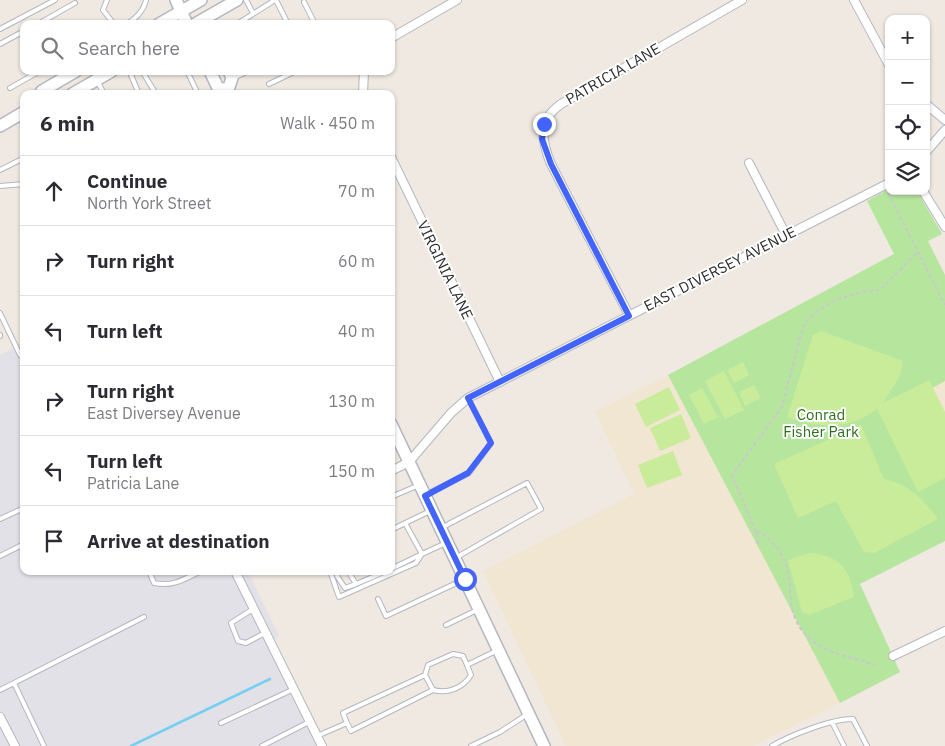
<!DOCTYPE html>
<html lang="en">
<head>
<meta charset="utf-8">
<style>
	body { margin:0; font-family:"IBM Plex Sans",sans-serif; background:#f2f2f3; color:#2b2b33 }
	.controls { position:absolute; right:15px; top:15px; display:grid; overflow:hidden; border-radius:10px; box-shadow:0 1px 4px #0004 }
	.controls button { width:45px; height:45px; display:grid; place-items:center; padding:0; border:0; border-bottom:1px solid #e1e1e2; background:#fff; color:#2b2b33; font:25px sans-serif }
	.stop { position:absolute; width:15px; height:15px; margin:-11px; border:4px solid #4264fb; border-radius:50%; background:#fff }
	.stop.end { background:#4264fb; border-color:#fff; box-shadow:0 1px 5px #0008 }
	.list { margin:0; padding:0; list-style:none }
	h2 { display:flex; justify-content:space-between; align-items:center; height:65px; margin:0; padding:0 20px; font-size:21px }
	h2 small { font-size:16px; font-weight:400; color:#7c7c81 }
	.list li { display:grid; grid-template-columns:32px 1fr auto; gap:15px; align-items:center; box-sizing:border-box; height:70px; padding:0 20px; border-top:1px solid #e1e1e2 }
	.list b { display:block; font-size:19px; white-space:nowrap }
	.list p { margin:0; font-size:16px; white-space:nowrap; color:#7c7c81 }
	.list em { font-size:16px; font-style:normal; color:#7c7c81 }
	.icon { flex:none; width:28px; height:28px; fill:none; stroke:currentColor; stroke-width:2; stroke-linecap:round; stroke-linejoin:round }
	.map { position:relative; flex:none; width:945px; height:746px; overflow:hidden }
	.search { position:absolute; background:#fff; box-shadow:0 1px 4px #0004; left:20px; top:20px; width:375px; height:55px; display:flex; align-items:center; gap:12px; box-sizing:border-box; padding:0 18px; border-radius:10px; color:#7c7c81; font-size:19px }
	.panel { position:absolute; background:#fff; box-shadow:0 1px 4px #0004; left:20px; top:90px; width:375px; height:485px; border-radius:10px }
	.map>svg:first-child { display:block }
	.industrial { fill:#e3e1e8 }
	.education { fill:#f0e6d1 }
	.green { fill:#b6e59e }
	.pitch { fill:#c9ec9a }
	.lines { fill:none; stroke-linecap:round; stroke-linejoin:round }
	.stream { stroke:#75cff0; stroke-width:2.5 }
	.lane-casing { stroke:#b4b7c1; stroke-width:6 }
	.street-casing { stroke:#b4b7c1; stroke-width:10 }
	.secondary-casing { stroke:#b4b7c1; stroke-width:14 }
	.path { stroke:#c9c9c9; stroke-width:2; stroke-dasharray:4 2.5; stroke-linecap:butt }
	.lane { stroke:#fff; stroke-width:4 }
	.street { stroke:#fff; stroke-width:8 }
	.secondary { stroke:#fff; stroke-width:11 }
	.route { stroke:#4264fb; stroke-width:6 }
	.labels { text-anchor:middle; stroke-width:4; stroke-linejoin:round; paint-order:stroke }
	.street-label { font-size:15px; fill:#2e2e2e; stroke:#fff }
	.park-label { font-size:15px; fill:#2c6e1b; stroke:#fff }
</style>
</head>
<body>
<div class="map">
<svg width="945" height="746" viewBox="0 0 945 746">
	<rect width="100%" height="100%" fill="#efe9e1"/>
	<path class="industrial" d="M14 348 24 369V571H248L279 636 273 640 326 746H0V355Z"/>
	<path class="education" d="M668 375 840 703 753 746H566L483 571 634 494 595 412Z
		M945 381V422L928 390Z"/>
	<path class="green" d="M889 189V191H917L942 234 928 241 945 275V381L929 390 945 422V541L860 584 900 672 840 703 668 375 894 254 867 201Z"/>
	<path class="pitch" d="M821 331 903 361 900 376 883 403 929 380 945 412V478L918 492 877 409C848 431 820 428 787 417L813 335Z
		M743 362 749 375 734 383 727 370Z
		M724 371 744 410 725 419 705 381Z
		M754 385 761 398 745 406 739 392Z
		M669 387 680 410 646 427 635 404Z
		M702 388 718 417 704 424 689 395Z
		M681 414 691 438 660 451 650 428Z
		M861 425 884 479C909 484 923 499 938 519L874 553 864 552 836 501 798 518 774 464Z
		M673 451 682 475 647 488 638 465Z
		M810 553C838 555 851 569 854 597L809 615 802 612 788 560Z"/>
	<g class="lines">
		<path class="stream" d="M131 746 270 679"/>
		<defs>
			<path id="lane" d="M107 0 103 10 114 24
				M246 0 253 13
				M276 0 287 22 285 24
				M304 2 315 24
				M38 24 75 3
				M126 24C135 20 144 10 146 0
				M237 24 275 0
				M0 29 55 0
				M0 44 24 31
				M136 71 131 75 139 94
				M142 71 156 94
				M187 71 198 94
				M233 78 249 71
				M97 80 104 94
				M269 84 296 71
				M10 88 40 71
				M0 170 24 158
				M0 186 24 184
				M0 313 20 355 24 358
				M0 335V336
				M427 494 469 473 491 443 468 398
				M391 497 419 485
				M0 519 24 508
				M441 528 527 483 541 509 457 557
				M391 530 430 511
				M0 556 24 544
				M391 569 422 554 405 523
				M149 571 154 583C173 587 185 579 201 571
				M330 571 339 597 416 563 422 554 446 543
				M339 571 337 576 345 588 356 584
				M348 571 356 584 387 571
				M378 599 386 616 463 580
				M253 609 231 623 238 641 246 643 265 633
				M446 625 477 610
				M425 675 428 665 453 654 463 656 467 665
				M14 683 44 746
				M0 690 144 617
				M433 690C448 694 463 688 471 675L467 665 498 650
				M832 722 844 746
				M221 723 294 689
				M317 736 347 723 351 731 433 690 425 675 343 713 347 723
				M262 746 309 722
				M471 746 500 732 526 715
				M772 746C791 735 831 719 853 719L867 746"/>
			<path id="street" d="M854 0 889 65
				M391 38 457 0
				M363 94 364 71
				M926 104 945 120
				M926 152 945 130
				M391 157 500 382
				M749 163 786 235
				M923 191 945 227
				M629 315 551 164C541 140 538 120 561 104L742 0
				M391 471 409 462 451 413 468 398 889 183
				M235 571 322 746
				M893 656 945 631
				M0 717 15 746"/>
			<path id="secondary" d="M176 0 187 24
				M159 24 201 0
				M195 24 237 0
				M210 71 218 88 228 90
				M229 71 232 78 228 90 229 94
				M40 94 42 91 76 71
				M72 94 112 71
				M0 126 24 112
				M391 424 544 746"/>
		</defs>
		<use href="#lane" class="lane-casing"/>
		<use href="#street" class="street-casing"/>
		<use href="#secondary" class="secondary-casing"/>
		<path class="path" d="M888 193 945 305
			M756 532C764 533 767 537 772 542 803 575 778 604 805 634 824 655 851 656 875 665
			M758 544 756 532 732 475 782 407 800 338 806 322 813 314 835 300 861 292 880 290 918 252"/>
		<use href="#lane" class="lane"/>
		<use href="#street" class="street"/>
		<use href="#secondary" class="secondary"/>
	</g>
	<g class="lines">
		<path class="route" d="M465 579 425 496 468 473 491 443 468 398 629 316 551 164 542 139 544 124"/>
	</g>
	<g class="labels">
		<g class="street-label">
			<text transform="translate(613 74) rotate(-30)" y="5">PATRICIA LANE</text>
			<text transform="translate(720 269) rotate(-27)" y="5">EAST DIVERSEY AVENUE</text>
			<text transform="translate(445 270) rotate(64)" y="5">VIRGINIA LANE</text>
		</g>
		<g class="park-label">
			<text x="821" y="420">Conrad<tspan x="821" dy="17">Fisher Park</tspan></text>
		</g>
	</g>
</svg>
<div class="controls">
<button>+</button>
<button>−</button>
<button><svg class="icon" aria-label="locate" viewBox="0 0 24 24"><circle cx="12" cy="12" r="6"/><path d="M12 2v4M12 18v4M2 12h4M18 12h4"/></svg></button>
<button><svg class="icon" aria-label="layers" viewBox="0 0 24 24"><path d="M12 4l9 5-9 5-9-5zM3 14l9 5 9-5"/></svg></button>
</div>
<div class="stop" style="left:465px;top:579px"></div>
<div class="stop end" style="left:544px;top:124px"></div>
<div class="search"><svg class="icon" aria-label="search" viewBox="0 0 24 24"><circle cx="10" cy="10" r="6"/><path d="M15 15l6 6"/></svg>Search here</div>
<section class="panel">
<h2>6 min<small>Walk · 450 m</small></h2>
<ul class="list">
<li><svg class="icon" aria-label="ahead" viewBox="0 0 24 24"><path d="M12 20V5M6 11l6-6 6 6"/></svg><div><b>Continue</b><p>North York Street</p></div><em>70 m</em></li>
<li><svg class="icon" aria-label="right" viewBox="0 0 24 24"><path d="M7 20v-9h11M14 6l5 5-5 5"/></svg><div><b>Turn right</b></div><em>60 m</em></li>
<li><svg class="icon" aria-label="left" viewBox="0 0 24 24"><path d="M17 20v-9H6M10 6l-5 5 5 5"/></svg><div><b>Turn left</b></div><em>40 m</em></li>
<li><svg class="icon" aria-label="right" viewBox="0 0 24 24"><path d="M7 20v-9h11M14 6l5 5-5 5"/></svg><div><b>Turn right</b><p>East Diversey Avenue</p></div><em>130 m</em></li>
<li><svg class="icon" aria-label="left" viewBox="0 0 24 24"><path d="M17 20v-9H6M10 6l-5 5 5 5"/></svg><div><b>Turn left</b><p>Patricia Lane</p></div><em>150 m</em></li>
<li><svg class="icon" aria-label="arrive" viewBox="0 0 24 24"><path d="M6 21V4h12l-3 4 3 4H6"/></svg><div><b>Arrive at destination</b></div></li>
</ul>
</section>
</div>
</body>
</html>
